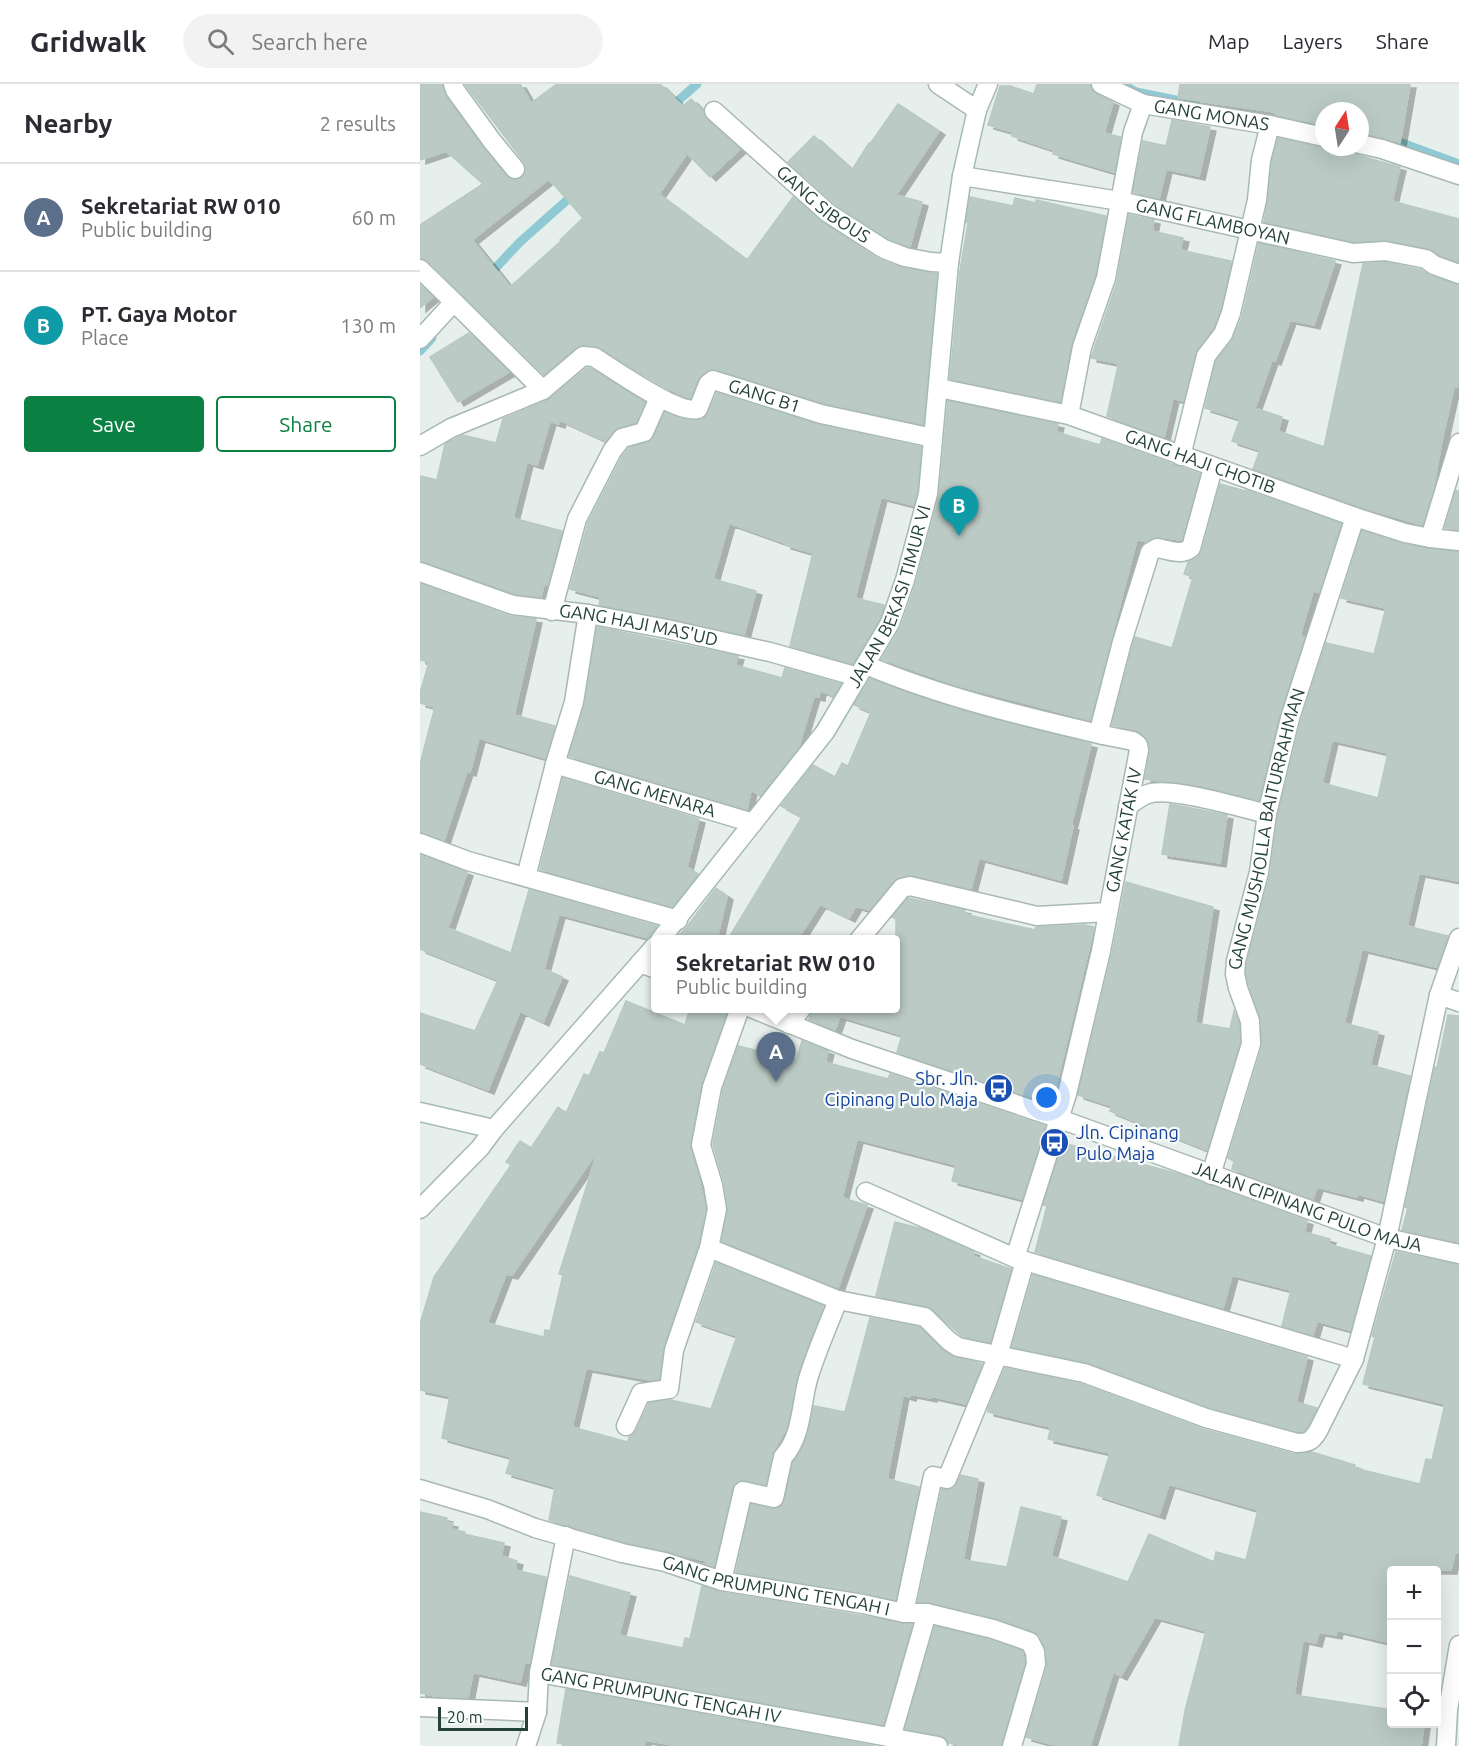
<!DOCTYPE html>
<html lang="en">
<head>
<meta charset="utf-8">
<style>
	body { margin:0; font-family:Ubuntu,sans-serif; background:#f2f2f3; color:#2b2b33 }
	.controls { position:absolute; right:18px; bottom:18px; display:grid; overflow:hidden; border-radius:6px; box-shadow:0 6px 24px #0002 }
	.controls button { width:54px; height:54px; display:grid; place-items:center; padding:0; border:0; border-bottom:2px solid #e1e1e2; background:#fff; color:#2b2b33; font:30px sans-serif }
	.compass { position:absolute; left:895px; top:18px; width:54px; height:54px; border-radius:50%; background:#fff; box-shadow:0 6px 24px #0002; rotate:12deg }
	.scale { position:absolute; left:18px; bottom:15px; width:90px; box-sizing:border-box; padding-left:6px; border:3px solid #24423a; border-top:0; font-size:16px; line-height:21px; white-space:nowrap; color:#24423a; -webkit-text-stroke:4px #f7fbf9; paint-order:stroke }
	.you { position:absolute; left:627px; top:1014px; width:21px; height:21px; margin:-15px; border:4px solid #fff; border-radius:50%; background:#1a73e8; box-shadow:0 0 0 9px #1a73e833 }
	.badge { display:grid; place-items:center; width:39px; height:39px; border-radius:50%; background:#0b8043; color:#fff; font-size:20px; font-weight:700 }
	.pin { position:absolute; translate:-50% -50px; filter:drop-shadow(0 2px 3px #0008) }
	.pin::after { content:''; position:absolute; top:32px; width:21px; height:18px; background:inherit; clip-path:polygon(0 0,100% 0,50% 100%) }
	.popup { position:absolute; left:231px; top:851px; width:249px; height:78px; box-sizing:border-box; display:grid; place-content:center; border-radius:6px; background:#fff; filter:drop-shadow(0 2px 4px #0005); font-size:20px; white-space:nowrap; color:#7c7c81 }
	.popup b { font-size:22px; color:#2b2b33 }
	.popup::after { content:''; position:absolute; left:50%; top:100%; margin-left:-12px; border:12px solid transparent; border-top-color:#fff }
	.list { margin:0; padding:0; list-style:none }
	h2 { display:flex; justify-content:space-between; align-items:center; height:78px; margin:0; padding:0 24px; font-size:26px }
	h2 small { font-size:20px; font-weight:400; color:#7c7c81 }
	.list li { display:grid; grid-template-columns:39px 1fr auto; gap:18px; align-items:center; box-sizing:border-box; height:108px; padding:0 24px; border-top:2px solid #e1e1e2 }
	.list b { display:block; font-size:22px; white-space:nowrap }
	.list p { margin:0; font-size:20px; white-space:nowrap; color:#7c7c81 }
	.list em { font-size:20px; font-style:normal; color:#7c7c81 }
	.actions { display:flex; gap:12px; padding:18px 24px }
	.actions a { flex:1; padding:14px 0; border:2px solid #0b8043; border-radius:6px; text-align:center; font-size:21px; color:#0b8043 }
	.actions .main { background:#0b8043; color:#fff }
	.icon { flex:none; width:33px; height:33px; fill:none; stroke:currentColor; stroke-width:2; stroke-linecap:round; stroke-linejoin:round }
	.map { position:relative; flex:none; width:1039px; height:1662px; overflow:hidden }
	header { display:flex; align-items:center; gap:36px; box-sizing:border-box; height:84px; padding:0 30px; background:#fff; border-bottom:2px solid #e1e1e2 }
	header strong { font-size:28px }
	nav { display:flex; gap:33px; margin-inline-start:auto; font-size:21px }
	.search { width:420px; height:54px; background:#f2f2f3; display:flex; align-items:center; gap:15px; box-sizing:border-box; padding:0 21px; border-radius:33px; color:#7c7c81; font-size:22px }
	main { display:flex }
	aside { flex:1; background:#fff }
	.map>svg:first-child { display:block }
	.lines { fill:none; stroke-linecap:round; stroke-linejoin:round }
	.stream { stroke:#8ec9d4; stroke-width:9 }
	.building { fill:#bbcac4; stroke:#b8c9c2; stroke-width:1.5; fill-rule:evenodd; filter:url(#shadow) }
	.street-casing { stroke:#a8b8b2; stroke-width:21 }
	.secondary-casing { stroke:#a4bbb3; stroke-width:21 }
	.street { stroke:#fff; stroke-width:18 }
	.secondary { stroke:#fff; stroke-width:18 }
	.labels { text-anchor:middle; stroke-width:4.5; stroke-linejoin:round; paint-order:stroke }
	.street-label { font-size:18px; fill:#24423a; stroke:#f7fbf9 }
	.transit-label { font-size:18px; fill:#164399; stroke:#f7fbf9; text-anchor:end }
</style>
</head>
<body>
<header>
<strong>Gridwalk</strong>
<div class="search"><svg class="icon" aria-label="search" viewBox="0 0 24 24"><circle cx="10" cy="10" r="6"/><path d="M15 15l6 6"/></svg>Search here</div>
<nav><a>Map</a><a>Layers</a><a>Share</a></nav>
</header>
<main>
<aside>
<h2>Nearby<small>2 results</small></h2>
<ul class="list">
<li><span class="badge" style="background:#5c6f8a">A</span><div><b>Sekretariat RW 010</b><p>Public building</p></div><em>60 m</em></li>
<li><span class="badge" style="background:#0f9aa8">B</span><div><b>PT. Gaya Motor</b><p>Place</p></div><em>130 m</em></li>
</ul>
<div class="actions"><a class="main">Save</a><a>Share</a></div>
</aside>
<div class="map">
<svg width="1039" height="1662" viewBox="0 0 1039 1662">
	<defs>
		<filter id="shadow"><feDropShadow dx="6" dy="4" stdDeviation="0" flood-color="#0004"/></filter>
	</defs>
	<rect width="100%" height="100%" fill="#e6efeb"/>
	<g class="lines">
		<path class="stream" d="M702 0 716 8 775 20
			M250 24 277 0
			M886 41 904 43
			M971 55 1039 80
			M67 193 100 158 155 109
			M0 267 12 254"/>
	</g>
	<path class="building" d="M0 0H22L26 13 63 64 86 92 96 96 105 89 106 84 104 78 45 0H100L111 19 137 0H240L263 22 271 15 283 27 286 35 320 65 290 93 267 69 239 110 327 176 373 113 402 138 458 175 483 184 517 190 503 340 404 319 296 285H290L281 292 270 314 247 304 175 262 164 261 156 263 124 291 8 177 0 174V141L63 100 26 67 0 76ZM129 95 163 134 140 156 141 157 90 203 52 156Z
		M617 0H670L671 6 676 10 693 18 684 49 701 53 694 88 633 70 634 66 592 52 593 48 568 41 580 2H590L614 10Z
		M760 0H990L980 59 940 49V27H904V41L855 31 856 28 758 14Z
		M478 20 519 47 476 111 502 118 490 162 469 155 415 120 368 78 394 52 432 86 449 59 450 60Z
		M752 36 790 43 779 92 746 85 739 114 713 108 723 57 746 62Z
		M858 54 902 64 929 63 937 71 980 83 972 117 1039 135V178L1019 171 1008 164 967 156 934 158 844 138 848 117 852 78Z
		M550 113 593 122 595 114 616 119V116L686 132 675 191 651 259 640 318 530 295 540 187 548 139 546 138Z
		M709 131 734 136 732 147 763 154 760 166 811 177 800 226 793 244 775 269 763 317 753 314 744 353 687 332 698 282 697 279 671 274 697 198Z
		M839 159 915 177 894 241 870 236 855 277 852 276 835 324 862 333 858 347 904 363 943 180 964 178 1001 186 1010 192 1039 201V303L1034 302 1021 361 1014 402 1002 441 939 422 833 385 840 366 812 357 820 335 785 324 796 277 812 257 822 233Z
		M0 201 13 213 0 224Z
		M49 249 89 288 38 318 10 273Z
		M167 284H170L225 318 216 339 198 343 186 357 140 336 139 340 130 337 117 381 107 378 93 434 142 447 127 501 124 500 121 513 96 510 0 477V392L17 396 25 360 43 351 76 359 83 335 128 316Z
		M297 309 399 341 501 363 497 408 493 421 461 413 435 514 464 521 460 534 433 580 370 562 393 469 365 461V459L309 439 293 495 336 507 324 551 179 521 181 513 150 505 168 439 202 373 209 364 232 356 245 328 266 336 284 335 288 329Z
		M528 317 638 340 636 348 680 361 682 355 780 390 761 456 739 453 726 458 717 455 670 636 536 601 462 575 481 543 496 499 519 413Z
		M800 400 825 407 826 406 921 440 899 508 893 507 880 552 884 553 859 631 839 716 770 700 725 695 730 668 729 659 726 653 716 646 692 641 715 553 752 564 773 493 764 490 768 478 777 474 782 467Z
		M1036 407H1039V446L1025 444Z
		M942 447 983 460 1039 468V797L999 789 987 842 1028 852 1017 883 942 865 924 939 958 948 950 981 990 992 963 1117 938 1110 937 1113 897 1103 893 1115 812 1085 814 1077 808 1074 842 963 841 936 829 901 826 889 827 879 850 791 858 732 881 637 906 559 954 570 966 524 921 514ZM912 656 968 669 958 714 902 699Z
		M0 500 89 532 116 535 94 631 135 642 125 674 59 654 50 688 47 687 24 756 0 748V680L15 623 0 619V609L9 578 0 576Z
		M177 543 318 572 315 581 362 594 365 584 421 600 413 612 400 606 399 613 394 612 379 662 340 711 331 706 327 725 149 672 165 620Z
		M450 595 530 623 671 660 651 742H653L641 796 559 774 551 805 487 791 473 797 449 826 436 822 429 834 400 820 378 855H308L382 733 361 722 393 681 415 693 422 679 428 682 451 628 434 621Z
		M143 694 279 735 267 783 278 790 252 823 120 785Z
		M750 720 807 731 800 779 742 770Z
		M0 771 47 788 28 844 91 869 109 806 237 842 228 854 139 830 124 885 142 893 123 938 100 927 68 1006 0 980V929L55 947 78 896 0 865Z
		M706 798 793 823 775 939 810 945 814 927 819 939 820 959 787 1066 690 1027 692 1022 658 1011 692 870Z
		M296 804 307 812 297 855H255L266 844Z
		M488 814 545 826 544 830 615 846 616 843 665 841 674 843 632 1020 477 968 482 951 420 932 415 946 389 935 393 924H476V835L472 833Z
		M206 917 265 941 270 924H308L281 999 270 1059 286 1125 278 1161 243 1263 239 1295 231 1296 166 1284 152 1343 208 1358 209 1353 213 1351 216 1347 229 1319 251 1316 291 1325 317 1252 276 1238 296 1179 403 1222 381 1281 367 1343 352 1370 345 1401 325 1396 314 1400 294 1482 286 1480 287 1477 205 1458 129 1436 135 1403 86 1389 91 1373 22 1354 30 1312 0 1306V1240L14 1193 91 1081 86 1078 100 1057 111 1064 138 1023 146 1029 164 990 169 992 180 968 184 969ZM178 1066 139 1190 143 1191 130 1247 125 1246 124 1253 67 1239 86 1190 92 1191Z
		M1028 931 1039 932V1158L982 1146 988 1124 985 1123 1015 983 1017 984Z
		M382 957 408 967 405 978 468 995 470 990 625 1042 602 1115 532 1097 536 1081 437 1055 422 1114 447 1121 418 1204 302 1157 308 1123 304 1098 293 1060 303 1006 318 962 376 976Z
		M643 1059 759 1090 887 1137 884 1148 910 1155 908 1160 951 1172 930 1246 897 1237 893 1251 862 1242 871 1206 812 1191 803 1224 615 1168 627 1122 623 1121Z
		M475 1138 503 1145 554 1168 553 1172 591 1185 570 1258 542 1252 508 1222 456 1212Z
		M976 1168 1039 1181V1469L1035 1468 1031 1486H972V1559L917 1546 916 1551 899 1548 896 1559 883 1556 874 1611 972 1626V1640H1004L1001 1662H759L765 1627 786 1547 735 1533 701 1592 693 1588 670 1662H638L606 1653 627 1583 626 1567 620 1552 614 1547 576 1534 510 1518H498L522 1405 529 1406 534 1404 541 1391 558 1395 543 1476 587 1483 601 1423 641 1433 631 1472 708 1498 729 1450 794 1478 796 1468 826 1476 838 1426 749 1400 739 1431 677 1411 690 1369 628 1355 631 1343 568 1328V1325L585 1284 661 1300 783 1345 874 1370 892 1368 935 1381 934 1384 1000 1400 1006 1375 1012 1376 1025 1320 943 1300 955 1253 952 1252Z
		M613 1191 887 1273 876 1318 897 1324 888 1341 884 1347 878 1348 789 1323 668 1278 592 1263Z
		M450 1234 499 1243 521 1265 532 1272 562 1280 546 1320 511 1312V1314L491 1310 490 1313 483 1311 467 1395 499 1403 475 1516 316 1488 331 1420 352 1425 358 1424 363 1421 373 1378 379 1370 388 1350 394 1322 425 1328Z
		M0 1428 27 1434 26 1438 32 1439 31 1445 45 1448 44 1450 84 1459 81 1472 97 1477 95 1486 126 1493 110 1579 105 1578 100 1598 53 1588 48 1614 16 1612 0 1609Z
		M150 1492 210 1509 199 1551 263 1564 265 1554 270 1555 282 1502 300 1508 492 1540 463 1641 132 1580Z
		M515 1542 570 1556 602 1567 605 1579 581 1662H545L529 1659 526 1654 520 1651 485 1645Z
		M146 1605 455 1662H258L225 1656 224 1662H152L137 1659Z"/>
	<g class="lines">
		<defs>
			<g id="street">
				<path d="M33 0 35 6 72 57 95 85"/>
				<path d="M518 0 557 26"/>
				<path id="s1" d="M681 0 723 20 850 41 904 53"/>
				<path id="s2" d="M294 27 408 129 464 165 485 173 511 178 529 179"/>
				<path d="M940 60 962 65 1039 91"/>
				<path id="s3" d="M542 92 700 117 933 169 965 167 1006 175 1014 181 1039 190"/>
				<path d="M0 185 34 218 0 255"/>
				<path d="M34 218 123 306"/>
				<path id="s4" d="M519 304 649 331 935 433 985 449 1010 454 1039 457"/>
				<path d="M649 331 662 263 686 194 713 48 723 20"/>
				<path id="s5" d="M0 362 31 344 123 306 163 272 174 273C192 284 259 332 278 325L288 300 293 296 401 330 513 354"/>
				<path d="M761 372 786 272 803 250 811 229 837 116 841 76 850 41"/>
				<path d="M1010 454 1039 359"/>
				<path id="s6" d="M0 488 93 521 168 530 247 545 350 568 438 593"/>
				<path d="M132 527 157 435 192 367 202 354 224 348 239 314"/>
				<path d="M446 581C522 613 602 632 683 651"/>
				<path id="s7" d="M135 680 333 739"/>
				<path d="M708 722C714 718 721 712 728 710 749 702 823 724 847 730"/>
				<path d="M0 759 48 777 258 836"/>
				<path d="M106 793 135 680 154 618 168 530"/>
				<path d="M439 856 482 804 490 802 617 832 688 828"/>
				<path d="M220 879 236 885"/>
				<path d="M1019 911 1039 854"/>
				<path id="s8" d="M331 924 432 965 640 1035 967 1154 1039 1170"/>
				<path d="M369 940 382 924"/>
				<path id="s9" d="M791 1091 831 960 830 937 818 904 815 890 816 877 839 788 847 730 870 634 935 433"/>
				<path d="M446 1108 595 1174 934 1275"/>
				<path d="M0 1125 60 1064 74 1045"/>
				<path d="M289 1164 418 1216 505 1233 529 1257 538 1263 664 1289 786 1334 877 1359C888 1359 892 1357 898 1347L934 1275 967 1154 1019 911 1039 918"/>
				<path id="s10" d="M595 1174 647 1010 681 867 719 666 718 661 713 657 683 651 680 643 702 558 730 468 737 464C749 466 761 472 771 464L793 384"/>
				<path d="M206 1342 221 1309 249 1305 254 1266 289 1164 297 1125 293 1101 281 1061 292 1003 320 924"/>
				<path id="s11" d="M0 1405 67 1425 115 1444 202 1469 245 1478 302 1497 443 1520 484 1529H507L573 1545 610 1558 615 1568 616 1580 592 1662"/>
				<path d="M302 1497 323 1407 354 1414 363 1373C382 1353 381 1320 388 1295 396 1268 408 1242 418 1216"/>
				<path d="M484 1529 513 1392 527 1395 578 1271 605 1177"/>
				<path d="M119 1589 146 1452"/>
				<path id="s12" d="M0 1623 117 1628 119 1589 518 1662"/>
				<path d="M471 1654 507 1529"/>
				<path d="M106 1662 117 1628"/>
				<path d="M1026 1662 1028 1626 1039 1561"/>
			</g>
			<g id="secondary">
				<path id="s13" d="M240 856 405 648 470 539 485 496 508 410 529 179 542 92 557 26 568 0"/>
				<path d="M0 1028 74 1045 236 861"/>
			</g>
		</defs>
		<use href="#street" class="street-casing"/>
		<use href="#secondary" class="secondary-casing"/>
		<use href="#street" class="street"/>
		<use href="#secondary" class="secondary"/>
	</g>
	<defs>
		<symbol id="bus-disc" viewBox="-11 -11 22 22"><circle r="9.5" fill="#1a4fb4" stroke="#f7fbf9"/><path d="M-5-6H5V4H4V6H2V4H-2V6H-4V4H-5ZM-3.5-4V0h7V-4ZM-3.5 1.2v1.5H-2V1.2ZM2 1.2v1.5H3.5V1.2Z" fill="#fff"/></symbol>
	</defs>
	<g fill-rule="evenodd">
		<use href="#bus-disc" x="562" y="988" width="33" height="33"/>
		<use href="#bus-disc" x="618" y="1042" width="33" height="33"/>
	</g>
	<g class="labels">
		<g class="street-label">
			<text dy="6" stroke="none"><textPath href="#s1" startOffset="116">GANG MONAS</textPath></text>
			<text dy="6" stroke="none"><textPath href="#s2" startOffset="144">GANG SIBOUS</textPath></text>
			<text dy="6" stroke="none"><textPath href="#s3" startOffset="255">GANG FLAMBOYAN</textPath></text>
			<text dy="6" stroke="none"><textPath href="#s5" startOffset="404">GANG B1</textPath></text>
			<text dy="6" stroke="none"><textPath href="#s4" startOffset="272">GANG HAJI CHOTIB</textPath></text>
			<text dy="6" stroke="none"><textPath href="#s13" startOffset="417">JALAN BEKASI TIMUR VI</textPath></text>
			<text dy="6" stroke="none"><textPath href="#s6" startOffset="226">GANG HAJI MAS'UD</textPath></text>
			<text dy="6" stroke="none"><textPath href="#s7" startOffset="104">GANG MENARA</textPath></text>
			<text dy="6" stroke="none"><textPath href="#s9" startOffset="358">GANG MUSHOLLA BAITURRAHMAN</textPath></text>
			<text dy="6" stroke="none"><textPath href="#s10" startOffset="442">GANG KATAK IV</textPath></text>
			<text dy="6" stroke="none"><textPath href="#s8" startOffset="591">JALAN CIPINANG PULO MAJA</textPath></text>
			<text dy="6" stroke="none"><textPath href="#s11" startOffset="370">GANG PRUMPUNG TENGAH I</textPath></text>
			<text dy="6" stroke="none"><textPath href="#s12" startOffset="280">GANG PRUMPUNG TENGAH IV</textPath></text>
		</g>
		<g class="transit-label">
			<text x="558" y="1001">Sbr. Jln.<tspan x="558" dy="21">Cipinang Pulo Maja</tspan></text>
			<text x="656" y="1055" text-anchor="start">Jln. Cipinang<tspan x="656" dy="21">Pulo Maja</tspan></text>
		</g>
	</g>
</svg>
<div class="controls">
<button>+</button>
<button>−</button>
<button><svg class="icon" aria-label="locate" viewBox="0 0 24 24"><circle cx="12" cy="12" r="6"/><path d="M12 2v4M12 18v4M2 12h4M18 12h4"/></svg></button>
</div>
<svg class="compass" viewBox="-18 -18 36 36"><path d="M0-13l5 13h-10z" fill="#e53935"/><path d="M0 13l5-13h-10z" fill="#7c7c81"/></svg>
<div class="scale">20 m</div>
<div class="you"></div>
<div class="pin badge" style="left:356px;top:998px;background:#5c6f8a">A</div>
<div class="popup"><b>Sekretariat RW 010</b>Public building</div>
<div class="pin badge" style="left:539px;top:452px;background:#0f9aa8">B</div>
</div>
</main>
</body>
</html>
